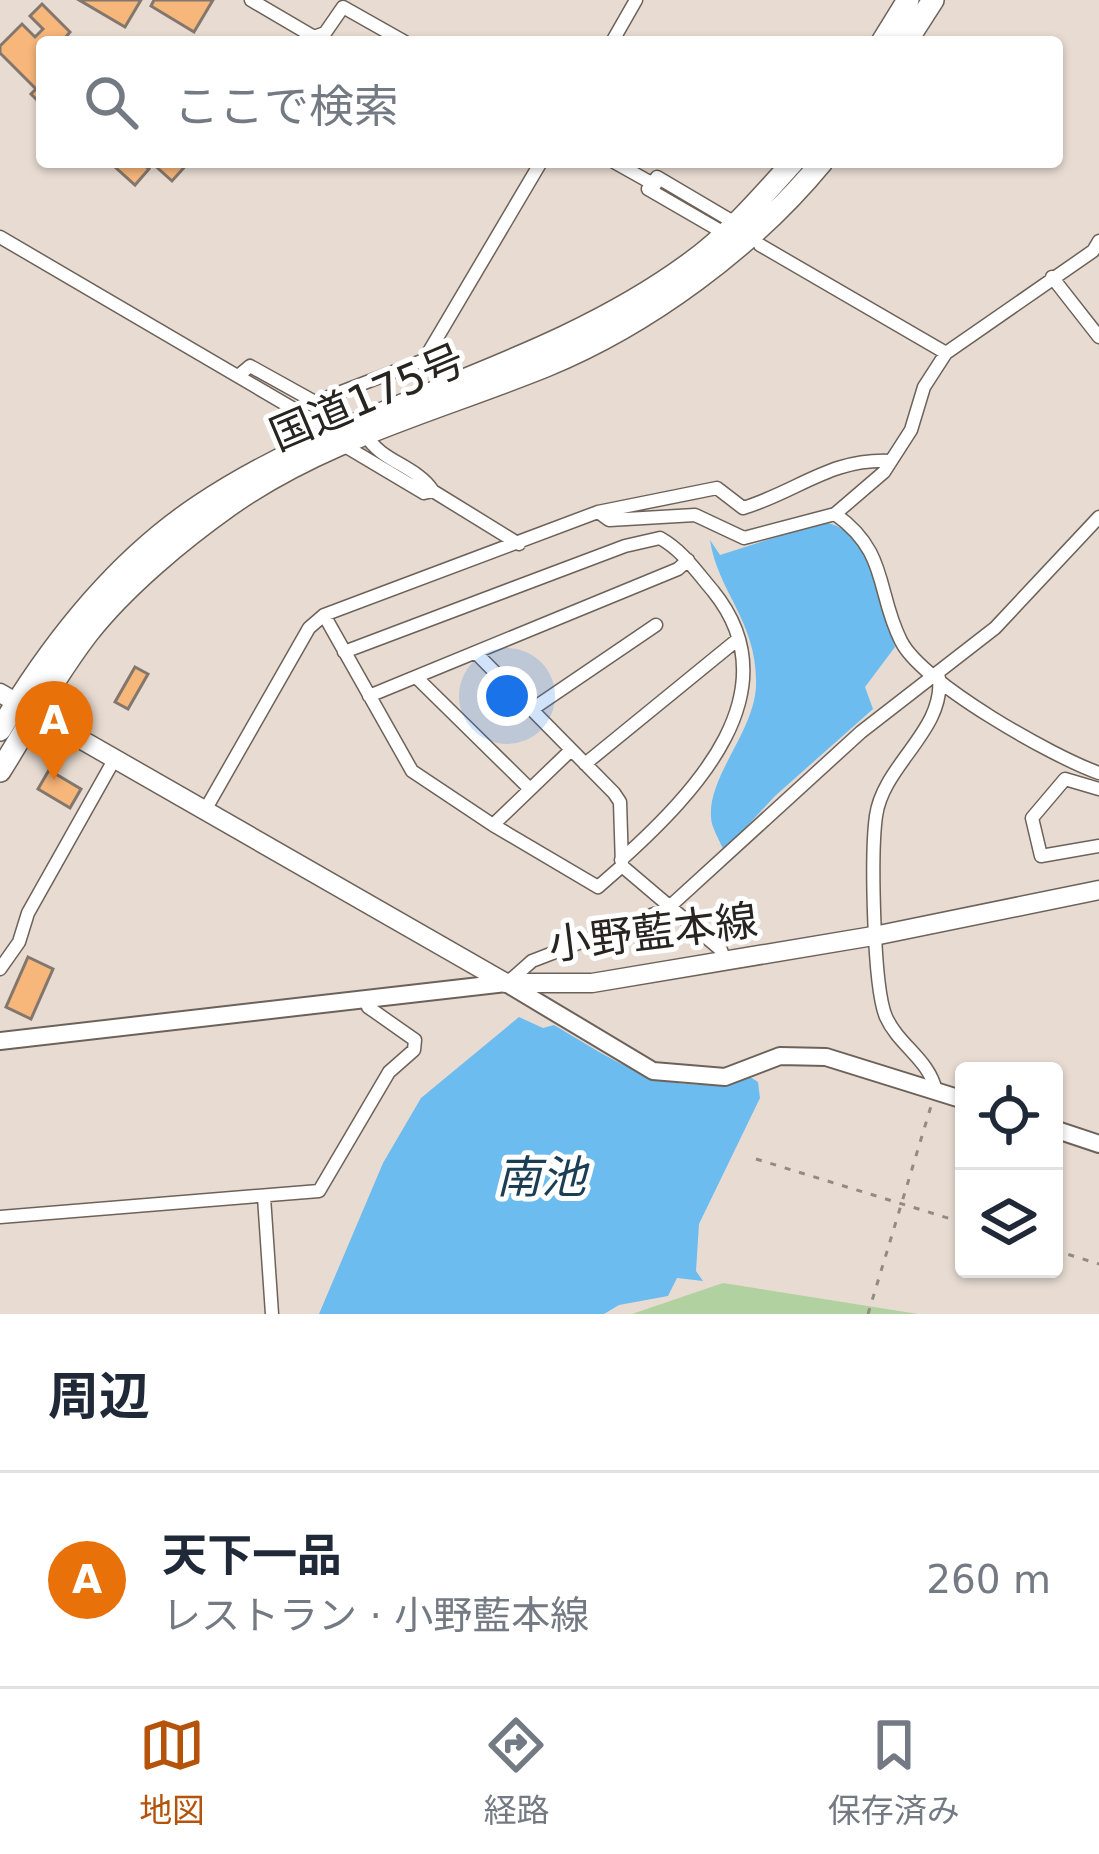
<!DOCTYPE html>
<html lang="ja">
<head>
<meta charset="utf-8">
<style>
	body { margin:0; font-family:"DejaVu Sans","Noto Sans JP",sans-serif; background:#f2f2f3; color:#1f2937 }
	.controls { position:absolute; right:36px; bottom:36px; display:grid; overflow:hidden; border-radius:12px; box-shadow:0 3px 9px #0004 }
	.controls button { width:108px; height:108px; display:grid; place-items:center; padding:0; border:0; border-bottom:3px solid #e0e1e3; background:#fff; color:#1f2937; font:60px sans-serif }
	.you { position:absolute; left:507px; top:696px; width:42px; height:42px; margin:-30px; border:9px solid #fff; border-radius:50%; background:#1a73e8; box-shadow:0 0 0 18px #1a73e833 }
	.badge { display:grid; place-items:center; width:78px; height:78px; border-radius:50%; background:#b45309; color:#fff; font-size:39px; font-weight:700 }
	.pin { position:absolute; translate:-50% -99px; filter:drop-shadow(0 3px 6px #0008) }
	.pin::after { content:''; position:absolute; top:63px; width:42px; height:36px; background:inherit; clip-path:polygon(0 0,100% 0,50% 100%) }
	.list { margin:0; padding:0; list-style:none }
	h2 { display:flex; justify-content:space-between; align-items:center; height:156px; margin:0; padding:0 48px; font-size:51px }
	h2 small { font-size:39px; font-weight:400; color:#747a83 }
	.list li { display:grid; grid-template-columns:78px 1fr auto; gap:36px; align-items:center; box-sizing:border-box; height:216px; padding:0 48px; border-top:3px solid #e0e1e3 }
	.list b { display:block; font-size:45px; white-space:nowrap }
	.list p { margin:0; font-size:39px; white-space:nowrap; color:#747a83 }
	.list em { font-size:39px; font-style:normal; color:#747a83 }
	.icon { flex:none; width:66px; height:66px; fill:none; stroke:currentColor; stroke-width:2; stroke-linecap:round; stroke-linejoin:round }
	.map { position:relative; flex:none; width:1099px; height:1314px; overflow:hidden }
	.search { position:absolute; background:#fff; box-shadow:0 3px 9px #0004; left:36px; right:36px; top:36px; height:132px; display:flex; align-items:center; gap:30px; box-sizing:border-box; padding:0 42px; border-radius:12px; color:#747a83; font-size:45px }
	.sheet { height:372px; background:#fff }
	nav { display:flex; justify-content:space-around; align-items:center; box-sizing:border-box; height:168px; border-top:3px solid #e0e1e3; background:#fff; font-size:33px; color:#747a83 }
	nav a { display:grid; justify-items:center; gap:6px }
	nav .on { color:#b45309 }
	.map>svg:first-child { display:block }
	.green { fill:#b1d1a0 }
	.water { fill:#6cbcef }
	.building { fill:#f7b67a; stroke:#82776e; stroke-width:3 }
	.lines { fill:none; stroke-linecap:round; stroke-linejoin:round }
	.street-tunnel { stroke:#c2b7ae; stroke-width:12; stroke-dasharray:12 6; stroke-linecap:butt }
	.street-casing { stroke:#6d6259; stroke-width:15 }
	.secondary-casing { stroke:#6d6259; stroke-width:20 }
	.primary-casing { stroke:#6d6259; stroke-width:21 }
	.highway-casing { stroke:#6d6259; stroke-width:24 }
	.path { stroke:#938b83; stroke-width:3; stroke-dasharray:6 9; stroke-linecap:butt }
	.street { stroke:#fff; stroke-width:12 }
	.secondary { stroke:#fff; stroke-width:16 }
	.primary { stroke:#fff; stroke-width:18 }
	.highway { stroke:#fff; stroke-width:21 }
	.labels { text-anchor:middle; stroke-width:10; stroke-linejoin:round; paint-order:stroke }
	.street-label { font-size:42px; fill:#282420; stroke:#fff }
	.water-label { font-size:45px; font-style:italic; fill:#1b3e54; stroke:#fff }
</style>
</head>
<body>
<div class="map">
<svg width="1099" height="1314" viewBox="0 0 1099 1314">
	<rect width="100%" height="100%" fill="#e8dcd2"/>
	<path class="green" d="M723 1283 918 1314H632Z"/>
	<path class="water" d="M823 522C874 529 883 608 895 647L865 687 873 709 775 796 724 851C720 841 711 827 711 817 708 776 754 732 756 686 758 622 718 593 710 540L720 555Z
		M519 1017 543 1028 554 1025C619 1063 670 1103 747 1075L758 1082 760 1098 699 1224 696 1271 703 1281 677 1278 668 1296 619 1305 604 1314H319L383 1163 421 1098Z"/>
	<path class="building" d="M79 0H141L125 27Z
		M154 0H213L194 32 151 6Z
		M42 4 70 32 65 38 69 42H42V105L31 94 36 89 0 53V46L22 24 35 37 43 29 30 16Z
		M120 162H141L149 169 135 185 115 167Z
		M151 162H189L172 181Z
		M135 667 148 674 128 709 115 702Z
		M49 770 81 789 70 808 38 789Z
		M28 957 53 969 31 1019 6 1007Z"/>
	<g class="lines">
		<path class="street-tunnel" d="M316 422 366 451"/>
		<defs>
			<path id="street" d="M251 0 314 37 325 33 343 7 405 42
				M612 42 636 0
				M614 162 655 185
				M724 233 648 189 657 177 735 223
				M0 237 316 422
				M760 245 946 353
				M1052 277 1099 337
				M238 376 250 366 315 402 424 360 541 162
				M345 446 424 493 433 491C416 465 381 462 366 435
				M428 488 519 544
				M598 512 609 520 695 515 744 538 835 514C889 552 876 592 901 641 922 683 1053 757 1099 773
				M835 514 884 472 911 430 924 387 946 353 1093 251 1099 241
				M324 615 412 771 493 825 571 750
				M344 652 625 546 660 538C683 551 696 571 713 591 794 691 695 793 621 860
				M476 653 614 793 620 802 622 866 721 950 725 961
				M416 677 530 789
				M369 696 678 569 688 560
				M531 710 656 625
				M585 764 737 640
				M1099 789 1065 779 1032 818 1041 856 1099 846
				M204 812 309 628 324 615 598 512 717 488 743 508C799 491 830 458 891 461
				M493 825 598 887 622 866
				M0 969 19 942 28 913 114 760
				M507 983 532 961 667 909 861 732 995 628 1099 517
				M936 1091C929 1059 899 1046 886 1017 873 987 871 852 876 816 883 765 945 730 939 678
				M264 1197 272 1314
				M0 1217 319 1191 389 1072 414 1050 415 1040 368 1007 367 1000"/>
			<path id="secondary" d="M0 1041 506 983 653 1071 725 1077 780 1056 826 1057 964 1100
				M1054 1129 1099 1144"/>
			<path id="primary" d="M0 693 506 983H592L879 935 1099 890"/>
			<path id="highway" d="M882 42 908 0
				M906 42 933 0
				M0 730C51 644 115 562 199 506 351 404 540 373 689 264 728 236 761 198 793 162
				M0 771C29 725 55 676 88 633 125 586 182 539 230 505 325 438 440 409 546 366 648 324 752 247 822 162"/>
		</defs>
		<use href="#street" class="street-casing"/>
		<use href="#secondary" class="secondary-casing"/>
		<use href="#primary" class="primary-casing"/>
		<use href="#highway" class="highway-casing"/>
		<path class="path" d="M756 1159 964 1223
			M1054 1250 1099 1264
			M868 1314 932 1103"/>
		<use href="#street" class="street"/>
		<use href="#secondary" class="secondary"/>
		<use href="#primary" class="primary"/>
		<use href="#highway" class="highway"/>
	</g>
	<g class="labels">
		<g class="street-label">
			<text transform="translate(367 397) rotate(-23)" y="15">国道175号</text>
			<text transform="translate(653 932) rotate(-7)" y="15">小野藍本線</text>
		</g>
		<g class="water-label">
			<text x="541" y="1193">南池</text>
		</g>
	</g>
</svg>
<div class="controls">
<button><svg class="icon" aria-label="locate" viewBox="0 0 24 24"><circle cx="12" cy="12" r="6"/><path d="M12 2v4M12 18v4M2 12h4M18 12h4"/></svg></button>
<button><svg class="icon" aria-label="layers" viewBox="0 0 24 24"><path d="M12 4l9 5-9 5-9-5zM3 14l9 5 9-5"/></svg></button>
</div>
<div class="you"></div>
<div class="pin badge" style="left:54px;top:780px;background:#e8710a">A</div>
<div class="search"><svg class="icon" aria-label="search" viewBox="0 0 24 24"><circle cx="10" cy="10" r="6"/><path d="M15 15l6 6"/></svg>ここで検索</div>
</div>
<section class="sheet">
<h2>周辺<small></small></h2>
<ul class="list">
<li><span class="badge" style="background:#e8710a">A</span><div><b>天下一品</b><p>レストラン · 小野藍本線</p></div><em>260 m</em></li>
</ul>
</section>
<nav>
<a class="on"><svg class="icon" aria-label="map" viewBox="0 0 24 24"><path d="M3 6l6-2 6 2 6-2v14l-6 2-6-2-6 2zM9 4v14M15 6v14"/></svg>地図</a>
<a><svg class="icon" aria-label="directions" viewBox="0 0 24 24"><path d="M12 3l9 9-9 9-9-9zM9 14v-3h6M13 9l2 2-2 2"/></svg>経路</a>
<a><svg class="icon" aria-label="saved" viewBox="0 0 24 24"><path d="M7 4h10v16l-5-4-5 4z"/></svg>保存済み</a>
</nav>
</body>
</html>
